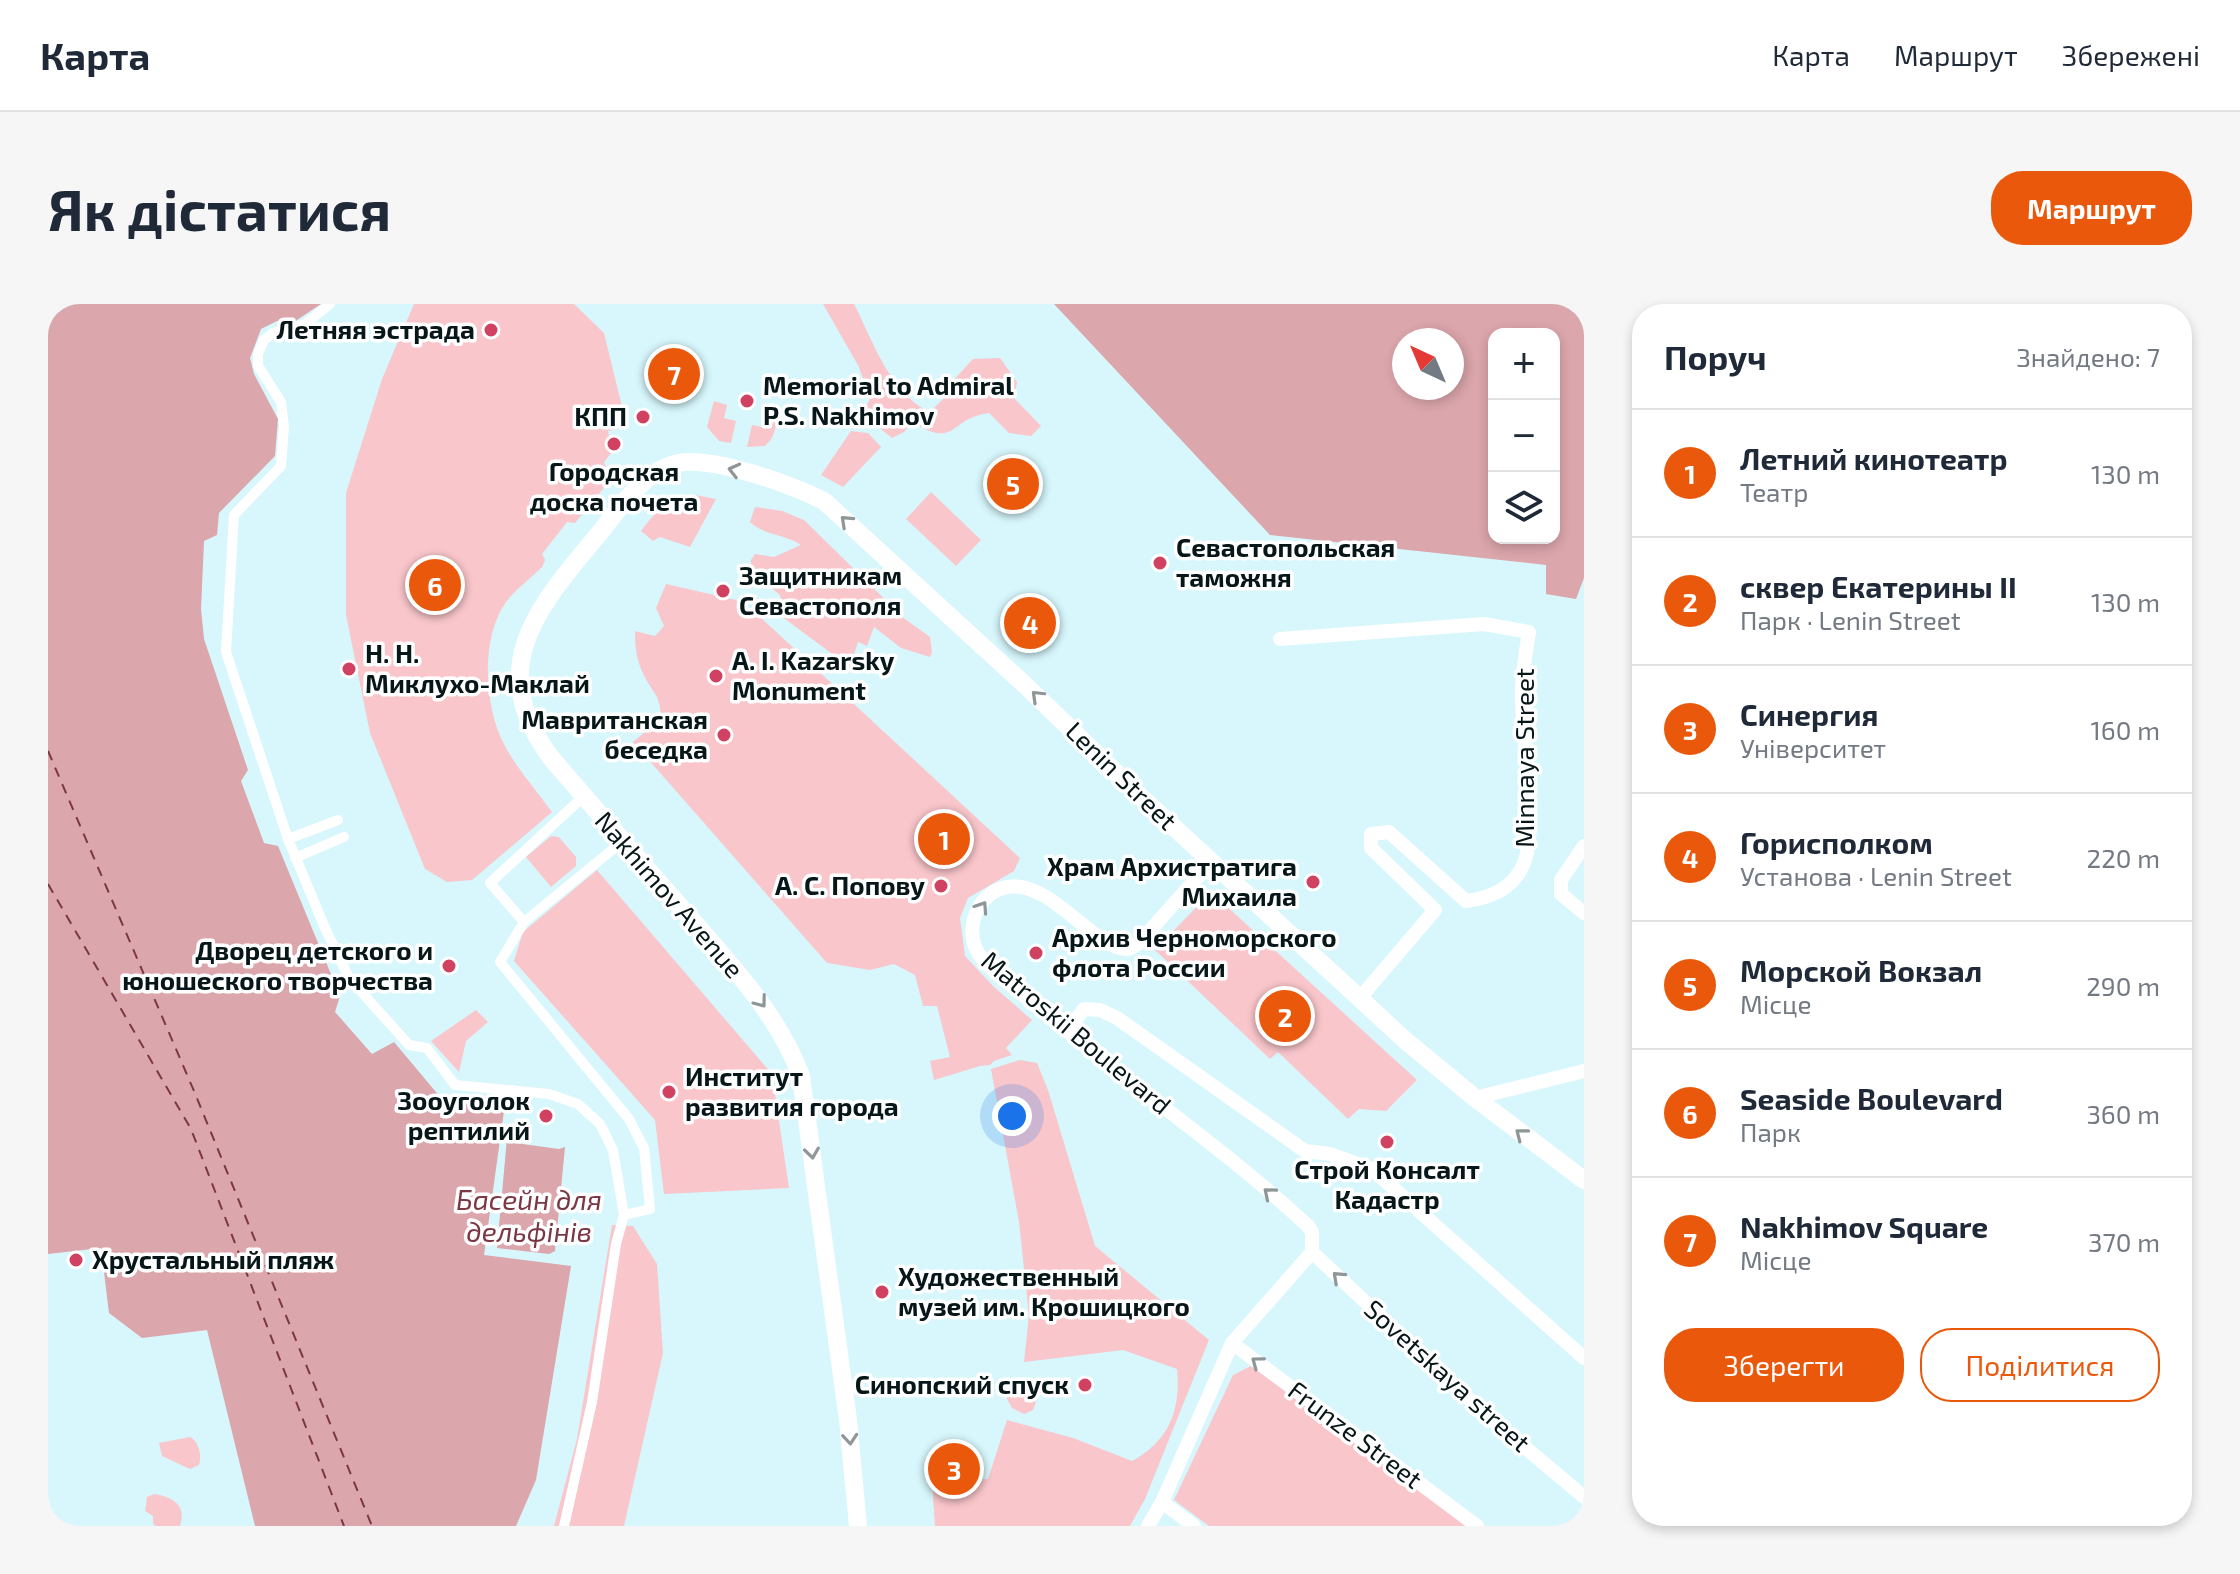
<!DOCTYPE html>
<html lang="uk">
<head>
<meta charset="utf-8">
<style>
	body { margin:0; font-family:"Exo 2",sans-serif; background:#f6f6f7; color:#1f2937 }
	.controls { position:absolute; right:24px; top:24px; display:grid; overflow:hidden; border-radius:16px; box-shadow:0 4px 12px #0003 }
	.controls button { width:72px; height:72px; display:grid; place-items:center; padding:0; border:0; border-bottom:2px solid #e0e1e3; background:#fff; color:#1f2937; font:40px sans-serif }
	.compass { position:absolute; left:1344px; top:24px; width:72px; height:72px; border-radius:50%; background:#fff; box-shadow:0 4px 12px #0003; rotate:316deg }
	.you { position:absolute; left:964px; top:812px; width:28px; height:28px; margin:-20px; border:6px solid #fff; border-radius:50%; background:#1a73e8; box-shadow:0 0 0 12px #1a73e833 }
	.badge { display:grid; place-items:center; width:52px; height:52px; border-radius:50%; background:#ea580c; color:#fff; font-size:26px; font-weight:700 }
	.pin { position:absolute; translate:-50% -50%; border:4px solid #fff; box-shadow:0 2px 8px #0006 }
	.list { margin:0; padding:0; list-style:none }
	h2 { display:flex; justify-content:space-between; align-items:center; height:104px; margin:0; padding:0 32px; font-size:34px }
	h2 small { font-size:26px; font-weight:400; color:#747a83 }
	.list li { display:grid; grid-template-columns:52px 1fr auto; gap:24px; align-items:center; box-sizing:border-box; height:128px; padding:0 32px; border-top:2px solid #e0e1e3 }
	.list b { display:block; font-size:30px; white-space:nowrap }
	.list p { margin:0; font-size:26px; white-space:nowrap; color:#747a83 }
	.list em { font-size:26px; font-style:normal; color:#747a83 }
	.actions { display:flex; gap:16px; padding:24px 32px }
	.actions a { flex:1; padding:18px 0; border:2px solid #ea580c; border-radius:32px; text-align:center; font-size:28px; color:#ea580c }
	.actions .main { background:#ea580c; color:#fff }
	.icon { flex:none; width:44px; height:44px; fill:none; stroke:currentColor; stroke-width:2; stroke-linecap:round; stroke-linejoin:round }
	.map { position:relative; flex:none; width:1536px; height:1222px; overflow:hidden; border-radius:32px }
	header { display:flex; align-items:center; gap:48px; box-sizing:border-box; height:112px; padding:0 40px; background:#fff; border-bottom:2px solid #e0e1e3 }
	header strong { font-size:38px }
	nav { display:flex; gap:44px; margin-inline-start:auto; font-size:28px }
	.intro { display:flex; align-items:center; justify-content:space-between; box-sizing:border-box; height:192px; padding:0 48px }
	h1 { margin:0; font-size:56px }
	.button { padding:20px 36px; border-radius:32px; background:#ea580c; color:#fff; font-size:28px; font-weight:700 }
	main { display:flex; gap:48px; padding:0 48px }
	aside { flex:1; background:#fff; border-radius:32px; box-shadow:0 4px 12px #0003 }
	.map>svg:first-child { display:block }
	.green { fill:#f9c6cb }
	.water { fill:#dba6ac; fill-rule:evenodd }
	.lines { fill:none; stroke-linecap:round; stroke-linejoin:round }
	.ferry { stroke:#7b3844; stroke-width:2; stroke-dasharray:10 8; stroke-linecap:butt }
	.pedestrian { stroke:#fff; stroke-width:10 }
	.minor { stroke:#fff; stroke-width:14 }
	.secondary { stroke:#fff; stroke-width:18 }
	.oneway { stroke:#8f9697 }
	.poi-dot { fill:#d04162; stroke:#fff; stroke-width:3 }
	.labels { text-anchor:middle; stroke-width:7; stroke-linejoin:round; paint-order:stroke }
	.poi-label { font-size:26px; font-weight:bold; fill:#071618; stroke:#fff; text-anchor:start }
	.street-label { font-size:26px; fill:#071618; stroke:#fff }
	.water-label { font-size:28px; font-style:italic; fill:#7b3844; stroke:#fff }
</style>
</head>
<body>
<header>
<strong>Карта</strong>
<nav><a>Карта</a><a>Маршрут</a><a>Збережені</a></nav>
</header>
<div class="intro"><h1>Як дістатися</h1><a class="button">Маршрут</a></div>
<main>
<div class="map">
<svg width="1536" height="1222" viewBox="0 0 1536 1222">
	<rect width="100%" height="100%" fill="#d7f7fc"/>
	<path class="green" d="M366 0H526L556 29 579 123 560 127 564 148 556 158 559 166 564 164 568 169 527 219 519 218 494 250 497 256 494 263C483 274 468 285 458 298 432 334 436 404 457 442 469 465 488 486 504 508L424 576 399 578 377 565 322 429 298 311V189L334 75Z
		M775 0H806C825 37 842 90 882 108L899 91 901 81 925 55 952 54 969 78 966 94 993 122 983 132 961 129 941 109C900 114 910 146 864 118L856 128 844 134 814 110 822 95 811 63Z
		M666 97 679 101 676 114 688 117 683 139 671 137 659 123Z
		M717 109 728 112C728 124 727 133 717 142L699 143 704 121 714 123Z
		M803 127 820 129 833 143 795 183 773 171Z
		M883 188 933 236 908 262 858 215Z
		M647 191 668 195 642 243 612 233 605 237 593 227C607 208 622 191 647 191Z
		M707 203 734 207 756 216 857 315 882 333 884 348 882 353 853 344 826 323 819 342 810 338 800 369H796L783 349 737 315 732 291 703 267V256L707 250 726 253 753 241C737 230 715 231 702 218Z
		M618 280 688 296 704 311H710L972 554 966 567 920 594 912 614 917 652 945 682 984 716 958 744 964 751 946 757 942 761 932 762 886 776 882 757 902 753 889 702H875L867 671 846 660 822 666 779 659 585 438 612 415C615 392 602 387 594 367 588 353 587 342 587 327L607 332 616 322 608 304Z
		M503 532 511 533 528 553V562L503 583 478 553Z
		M549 566 724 770 741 884 616 890 607 816 466 657 475 628Z
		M1163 588 1369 776 1338 807 1311 805 1300 815 1230 748 1222 755 1107 646Z
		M428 706 440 718 418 737 411 768 383 737Z
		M972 756 989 759 1000 786 1047 942 1161 1036 1097 1195 1082 1222H887L884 1178 940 1175 959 1116 1025 1134 1084 1157C1121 1137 1133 1106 1129 1065L1075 1046 976 1058 981 1011 971 918 943 765Z
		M564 921 585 922 609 960 615 1049 576 1222H506L529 1135Z
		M1203 1062 1425 1222H1161L1126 1196 1185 1071Z
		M977 1076C990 1085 991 1093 985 1106L976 1110 964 1104 958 1093 965 1082Z
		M142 1133C151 1138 154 1151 151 1161L142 1165 114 1152 111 1139Z
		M106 1190C125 1193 139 1201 132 1222H107L105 1219V1212L97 1207 99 1193Z"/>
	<path class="water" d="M0 0H273L243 20 229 17 213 25 202 54 206 70 230 115 227 152 171 209 169 231 156 237 153 305 156 335 200 466 193 477 216 539 230 542 292 692 287 708 324 750 346 738 393 794 457 800 436 951 523 962 488 1176 468 1222H207L159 1026 94 1034 61 1009 53 944 0 950Z
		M1006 0H1536V274L1528 295 1498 290V261L1222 231ZM1506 30V234H1446V30ZM1404 36V84H1356V36Z
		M459 834 466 835 467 839 511 845 517 843 507 947 501 950 449 944Z"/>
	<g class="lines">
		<path class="ferry" d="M0 447 146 787 324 1222
			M0 580 143 825 296 1222"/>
		<path class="pedestrian" d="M282 0 257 20 225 29 216 36 210 50V62L233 98 236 123 233 162 186 211 178 348 240 535 277 624 301 674 361 741 379 744 407 781 501 790 530 800 552 820 565 846 576 911 568 940 544 1098 516 1222
			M536 492 442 579 476 618 575 537
			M240 535 290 516
			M247 554 296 533
			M476 618 452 658 581 815 596 844 602 905 576 911"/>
		<path class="minor" d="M1232 335 1436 320 1481 328C1478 348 1474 368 1474 389 1473 434 1491 521 1476 559 1466 584 1443 594 1418 597L1341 528 1323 530V544L1387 606 1311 695
			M1536 542 1513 576V590L1536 609
			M1164 557 1090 640 1081 645C1046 647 1004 575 959 583 932 588 917 620 928 645 937 664 969 685 985 699 1075 776 1174 842 1260 922L1264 928V948
			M1019 727 1036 705 1052 706 1069 714 1257 847 1282 850 1324 865 1536 1054
			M1427 794 1536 767
			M1264 948 1435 1108 1536 1193
			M1184 1039 1429 1222
			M1114 1198 1146 1222
			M1100 1222 1114 1198 1184 1039 1264 948"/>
		<path class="secondary" d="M810 1222 800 1116 753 772C729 708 681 659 637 608 592 557 548 506 504 455 433 361 493 300 554 226 574 201 597 166 630 159 665 152 744 181 776 197L977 381 1092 492 1358 737 1427 794 1536 876"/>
	</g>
	<defs><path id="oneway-chevron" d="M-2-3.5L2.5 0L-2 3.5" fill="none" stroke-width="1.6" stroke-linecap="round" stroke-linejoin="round" transform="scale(2)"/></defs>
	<g class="oneway">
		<use href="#oneway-chevron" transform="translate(686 166) rotate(-166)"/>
		<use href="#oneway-chevron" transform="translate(798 217) rotate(-137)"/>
		<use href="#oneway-chevron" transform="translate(989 392) rotate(-136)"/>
		<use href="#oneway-chevron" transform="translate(934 603) rotate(-56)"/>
		<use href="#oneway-chevron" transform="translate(713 698) rotate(53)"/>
		<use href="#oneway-chevron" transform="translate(1473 830) rotate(-142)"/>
		<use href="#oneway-chevron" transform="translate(764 849) rotate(82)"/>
		<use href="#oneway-chevron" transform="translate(1221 889) rotate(-140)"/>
		<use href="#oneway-chevron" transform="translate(1290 973) rotate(-137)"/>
		<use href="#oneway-chevron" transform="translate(1209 1058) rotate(-143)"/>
		<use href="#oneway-chevron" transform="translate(802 1135) rotate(85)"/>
	</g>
	<g class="poi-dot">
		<circle cx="443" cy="26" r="8"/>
		<circle cx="699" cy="97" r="8"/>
		<circle cx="595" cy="113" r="8"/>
		<circle cx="566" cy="140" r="8"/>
		<circle cx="1112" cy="259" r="8"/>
		<circle cx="675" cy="287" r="8"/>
		<circle cx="301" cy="365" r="8"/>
		<circle cx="668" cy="372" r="8"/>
		<circle cx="676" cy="431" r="8"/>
		<circle cx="1265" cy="578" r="8"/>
		<circle cx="893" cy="582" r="8"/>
		<circle cx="988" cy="649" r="8"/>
		<circle cx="401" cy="662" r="8"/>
		<circle cx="621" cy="788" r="8"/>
		<circle cx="498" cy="812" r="8"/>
		<circle cx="1339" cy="838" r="8"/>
		<circle cx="28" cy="956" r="8"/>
		<circle cx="834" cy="988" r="8"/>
		<circle cx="1037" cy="1081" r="8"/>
	</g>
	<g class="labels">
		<g class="poi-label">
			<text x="427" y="35" text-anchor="end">Летняя эстрада</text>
			<text x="715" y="91">Memorial to Admiral<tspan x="715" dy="30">P.S. Nakhimov</tspan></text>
			<text x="579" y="122" text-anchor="end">КПП</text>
			<text x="566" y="177" text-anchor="middle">Городская<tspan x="566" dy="30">доска почета</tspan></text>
			<text x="1128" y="253">Севастопольская<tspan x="1128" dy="30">таможня</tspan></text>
			<text x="691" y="281">Защитникам<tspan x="691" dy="30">Севастополя</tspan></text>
			<text x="317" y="359">Н. Н.<tspan x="317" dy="30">Миклухо-Маклай</tspan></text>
			<text x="684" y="366">A. I. Kazarsky<tspan x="684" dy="30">Monument</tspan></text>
			<text x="660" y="425" text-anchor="end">Мавританская<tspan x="660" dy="30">беседка</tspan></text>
			<text x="1249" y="572" text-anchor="end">Храм Архистратига<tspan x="1249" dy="30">Михаила</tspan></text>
			<text x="877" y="591" text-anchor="end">А. С. Попову</text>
			<text x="1004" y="643">Архив Черноморского<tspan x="1004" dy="30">флота России</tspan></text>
			<text x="385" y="656" text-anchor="end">Дворец детского и<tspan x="385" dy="30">юношеского творчества</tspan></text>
			<text x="637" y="782">Институт<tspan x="637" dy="30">развития города</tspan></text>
			<text x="482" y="806" text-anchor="end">Зооуголок<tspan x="482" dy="30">рептилий</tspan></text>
			<text x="1339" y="875" text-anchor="middle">Строй Консалт<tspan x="1339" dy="30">Кадастр</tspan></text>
			<text x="44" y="965">Хрустальный пляж</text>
			<text x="850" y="982">Художественный<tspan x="850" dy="30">музей им. Крошицкого</tspan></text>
			<text x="1021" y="1090" text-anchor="end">Синопский спуск</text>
		</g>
		<g class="street-label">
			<text transform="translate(1477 454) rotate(-90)" y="9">Minnaya Street</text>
			<text transform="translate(1073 472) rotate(44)" y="9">Lenin Street</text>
			<text transform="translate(621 591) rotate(49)" y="9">Nakhimov Avenue</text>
			<text transform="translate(1028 729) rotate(40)" y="9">Matroskii Boulevard</text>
			<text transform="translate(1399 1072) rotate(42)" y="9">Sovetskaya street</text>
			<text transform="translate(1307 1131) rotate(37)" y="9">Frunze Street</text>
		</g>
		<g class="water-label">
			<text x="481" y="906">Басейн для<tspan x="481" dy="32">дельфiнiв</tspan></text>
		</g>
	</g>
</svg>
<div class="controls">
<button>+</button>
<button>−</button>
<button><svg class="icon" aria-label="layers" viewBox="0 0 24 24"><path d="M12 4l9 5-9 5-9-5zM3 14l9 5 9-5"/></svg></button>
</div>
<svg class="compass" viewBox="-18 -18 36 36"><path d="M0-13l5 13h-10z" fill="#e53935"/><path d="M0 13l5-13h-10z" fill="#747a83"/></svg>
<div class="you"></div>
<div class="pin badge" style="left:896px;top:535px">1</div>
<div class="pin badge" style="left:1237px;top:712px">2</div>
<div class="pin badge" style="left:906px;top:1165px">3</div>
<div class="pin badge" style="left:982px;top:319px">4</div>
<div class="pin badge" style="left:965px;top:180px">5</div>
<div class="pin badge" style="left:387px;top:281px">6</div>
<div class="pin badge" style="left:626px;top:70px">7</div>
</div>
<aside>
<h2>Поруч<small>Знайдено: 7</small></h2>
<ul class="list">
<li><span class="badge">1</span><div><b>Летний кинотеатр</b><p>Театр</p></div><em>130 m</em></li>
<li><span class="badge">2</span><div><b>cквер Екатерины II</b><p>Парк · Lenin Street</p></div><em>130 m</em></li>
<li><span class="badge">3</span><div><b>Синергия</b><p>Університет</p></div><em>160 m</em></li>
<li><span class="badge">4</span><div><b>Горисполком</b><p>Установа · Lenin Street</p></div><em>220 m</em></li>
<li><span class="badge">5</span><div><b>Морской Вокзал</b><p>Місце</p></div><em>290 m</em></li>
<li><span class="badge">6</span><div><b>Seaside Boulevard</b><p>Парк</p></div><em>360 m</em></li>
<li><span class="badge">7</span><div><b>Nakhimov Square</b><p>Місце</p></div><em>370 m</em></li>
</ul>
<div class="actions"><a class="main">Зберегти</a><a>Поділитися</a></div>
</aside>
</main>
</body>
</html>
